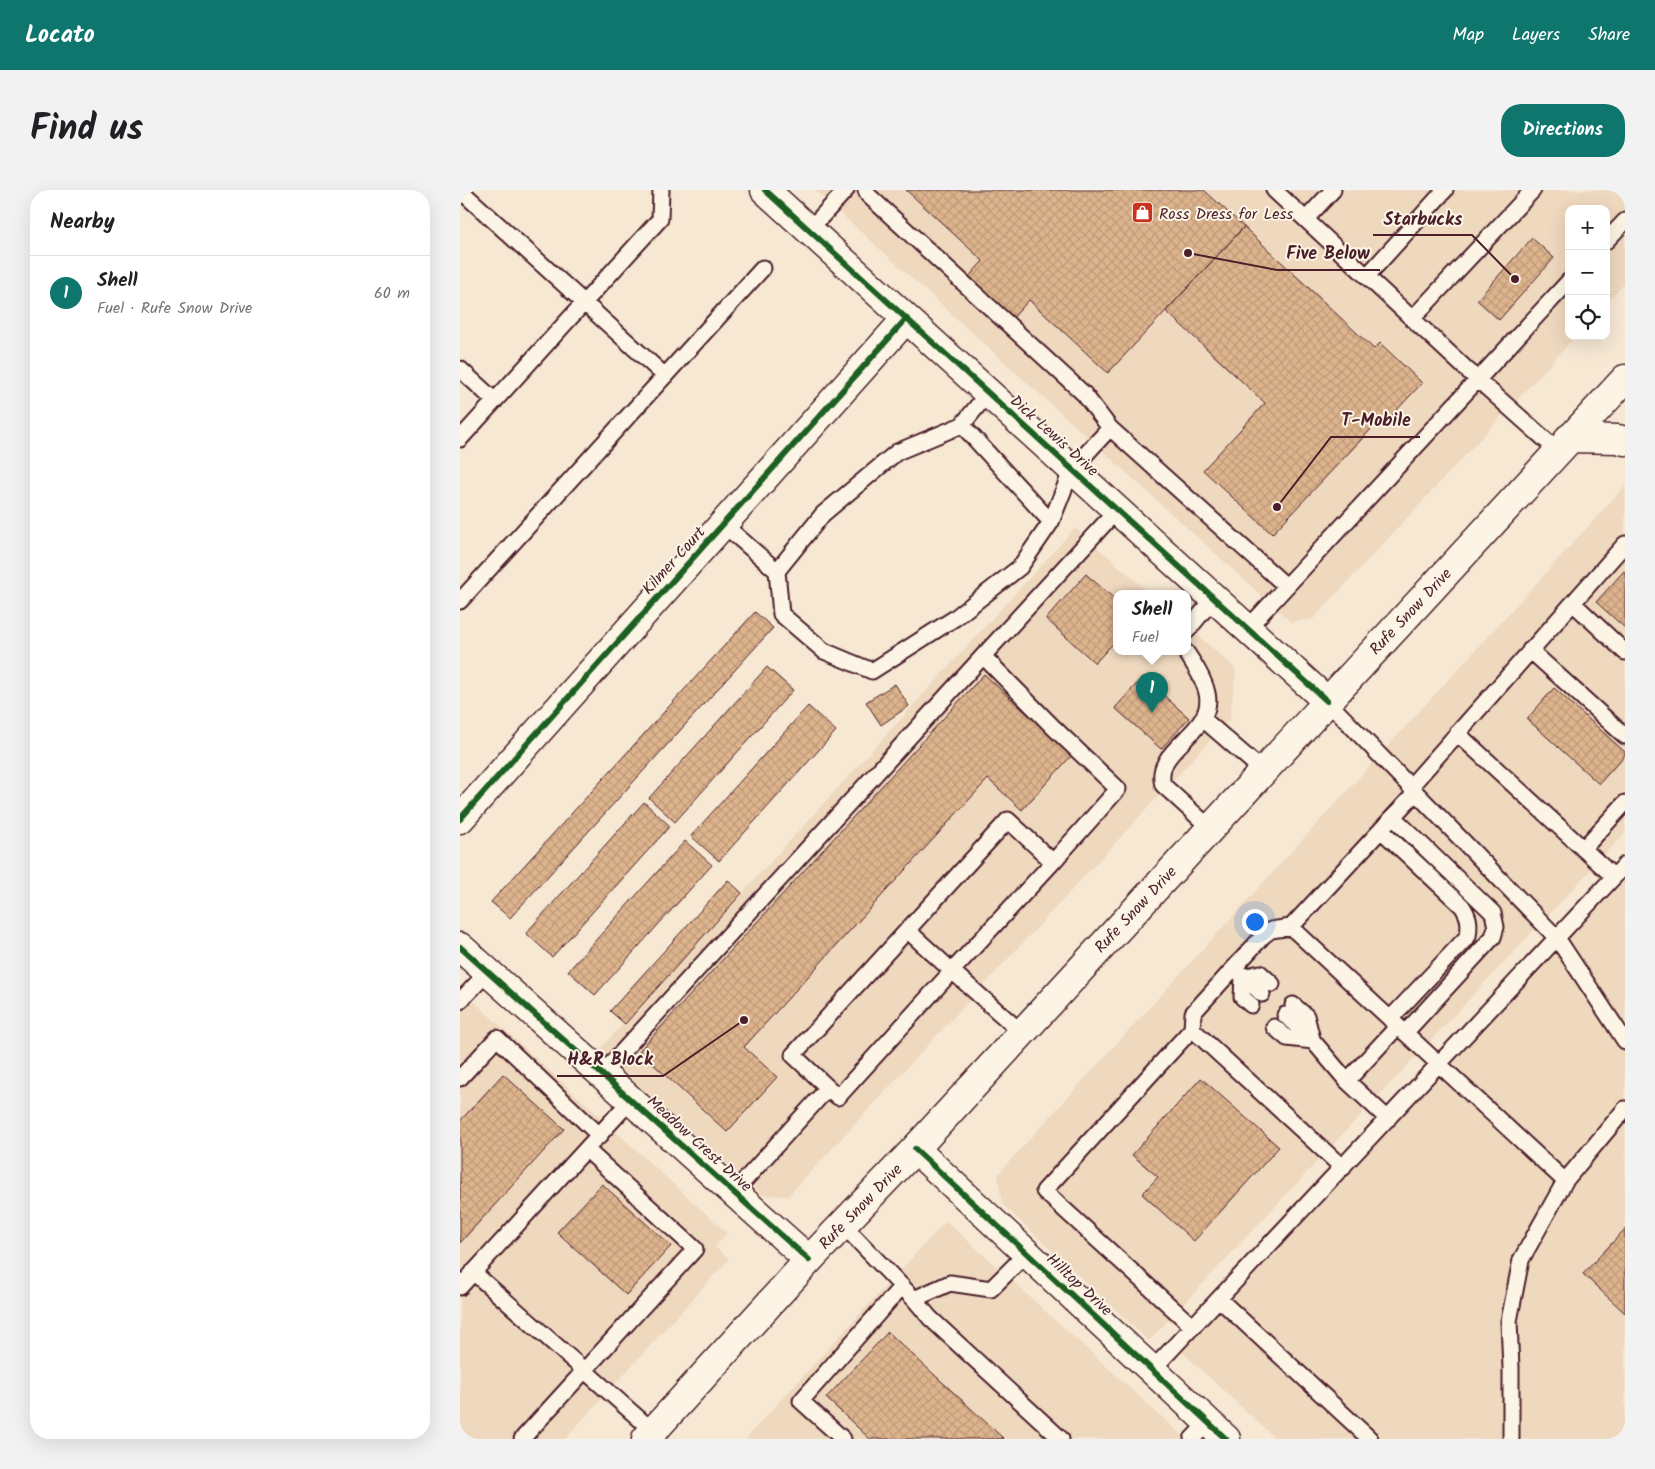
<!DOCTYPE html>
<html lang="en">
<head>
<meta charset="utf-8">
<style>
	body { margin:0; font-family:Kalam,sans-serif; background:#f2f2f2; color:#202124 }
	.controls { position:absolute; right:15px; top:15px; display:grid; overflow:hidden; border-radius:10px; box-shadow:0 5px 20px #0002 }
	.controls button { width:45px; height:45px; display:grid; place-items:center; padding:0; border:0; border-bottom:1px solid #e0e0e0; background:#fff; color:#202124; font:25px sans-serif }
	.you { position:absolute; left:794px; top:731px; width:18px; height:18px; margin:-12px; border:4px solid #fff; border-radius:50%; background:#1a73e8; box-shadow:0 0 0 8px #1a73e833 }
	.badge { display:grid; place-items:center; width:32px; height:32px; border-radius:50%; background:#0f766e; color:#fff; font-size:16px; font-weight:700 }
	.pin { position:absolute; translate:-50% -41px; filter:drop-shadow(0 1px 2px #0008) }
	.pin::after { content:''; position:absolute; top:26px; width:18px; height:15px; background:inherit; clip-path:polygon(0 0,100% 0,50% 100%) }
	.popup { position:absolute; left:653px; top:400px; width:78px; height:65px; box-sizing:border-box; display:grid; place-content:center; border-radius:10px; background:#fff; filter:drop-shadow(0 1px 4px #0005); font-size:16px; white-space:nowrap; color:#757577 }
	.popup b { font-size:19px; color:#202124 }
	.popup::after { content:''; position:absolute; left:50%; top:100%; margin-left:-10px; border:10px solid transparent; border-top-color:#fff }
	.list { margin:0; padding:0; list-style:none }
	h2 { display:flex; justify-content:space-between; align-items:center; height:65px; margin:0; padding:0 20px; font-size:21px }
	h2 small { font-size:16px; font-weight:400; color:#757577 }
	.list li { display:grid; grid-template-columns:32px 1fr auto; gap:15px; align-items:center; box-sizing:border-box; height:75px; padding:0 20px; border-top:1px solid #e0e0e0 }
	.list b { display:block; font-size:19px; white-space:nowrap }
	.list p { margin:0; font-size:16px; white-space:nowrap; color:#757577 }
	.list em { font-size:16px; font-style:normal; color:#757577 }
	.icon { flex:none; width:28px; height:28px; fill:none; stroke:currentColor; stroke-width:2; stroke-linecap:round; stroke-linejoin:round }
	.map { position:relative; flex:none; width:1165px; height:1249px; overflow:hidden; border-radius:20px }
	header { display:flex; align-items:center; gap:30px; box-sizing:border-box; height:70px; padding:0 25px; background:#0f766e; color:#fff }
	header strong { font-size:24px }
	nav { display:flex; gap:28px; margin-inline-start:auto; font-size:18px }
	.intro { display:flex; align-items:center; justify-content:space-between; box-sizing:border-box; height:120px; padding:0 30px }
	h1 { margin:0; font-size:35px }
	.button { padding:12px 22px; border-radius:20px; background:#0f766e; color:#fff; font-size:18px; font-weight:700 }
	main { display:flex; gap:30px; padding:0 30px }
	aside { flex:1; background:#fff; border-radius:20px; box-shadow:0 5px 20px #0002 }
	.map>svg:first-child { display:block }
	.built { fill:#eed8be }
	.building { fill:url(#building-cross-hatch); stroke:#4a1f2b }
	.lines { fill:none; stroke-linecap:round; stroke-linejoin:round }
	.service-casing { stroke:#4a1f2b; stroke-width:19 }
	.minor-casing { stroke:#4a1f2b; stroke-width:31 }
	.tertiary-casing { stroke:#4a1f2b; stroke-width:31 }
	.secondary-casing { stroke:#4a1f2b; stroke-width:31 }
	.service { stroke:#fcf5e5; stroke-width:15 }
	.minor { stroke:#fcf5e5; stroke-width:28 }
	.tertiary { stroke:#fcf5e5; stroke-width:28 }
	.secondary { stroke:#fcf5e5; stroke-width:28 }
	.cycleway-casing { stroke:#fcf5e5; stroke-width:9 }
	.cycleway { stroke:#1b5e20; stroke-width:6 }
	.labels { text-anchor:middle; stroke-width:4; stroke-linejoin:round; paint-order:stroke }
	.poi-label { font-size:16px; fill:#4a1f2b; stroke:#fcf5e5; text-anchor:start }
	.street-label { font-size:16px; fill:#4a1f2b; stroke:#fcf5e5 }
	.leader { fill:none; stroke:#4a1f2b; stroke-width:2 }
	.callout-dot { fill:#4a1f2b; stroke:#fcf5e5; stroke-width:2 }
	.callout-label { font-size:18px; text-anchor:middle; font-weight:bold; fill:#4a1f2b; stroke:#fcf5e5; stroke-width:4; stroke-linejoin:round; paint-order:stroke }
</style>
</head>
<body>
<header>
<strong>Locato</strong>
<nav><a>Map</a><a>Layers</a><a>Share</a></nav>
</header>
<div class="intro"><h1>Find us</h1><a class="button">Directions</a></div>
<main>
<aside>
<h2>Nearby<small></small></h2>
<ul class="list">
<li><span class="badge">1</span><div><b>Shell</b><p>Fuel · Rufe Snow Drive</p></div><em>60 m</em></li>
</ul>
</aside>
<div class="map">
<svg width="1165" height="1249" viewBox="0 0 1165 1249">
	<defs>
		<pattern id="building-cross-hatch" width="8" height="8" patternUnits="userSpaceOnUse" patternTransform="scale(1.25)"><rect width="8" height="8" fill="#ddb48d"/><path d="M0 0l8 8M0 8l8-8" fill="none" stroke="#bf9a7a"/></pattern>
	</defs>
	<rect width="100%" height="100%" fill="#f6e8d3"/>
	<filter id="ink" filterUnits="userSpaceOnUse"><feTurbulence type="fractalNoise" baseFrequency=".02" numOctaves="2"/><feDisplacementMap in="SourceGraphic" scale="10" xChannelSelector="R" yChannelSelector="G"/><feConvolveMatrix kernelMatrix="1 2 1 2 8 2 1 2 1" color-interpolation-filters="sRGB"/></filter>
	<g filter="url(#ink)">
		<path class="built" d="M355 0H1165V93L1146 113V19H1109V146H1116L853 429 831 432Z
			M1165 296V643L689 1151 542 1014 538 984Z
			M615 338 691 404H657V462H727V436L776 479 770 529 328 1006 302 1005 139 860Z
			M1165 682V1249H816L720 1160Z
			M0 799 267 1043 255 1057 269 1069 105 1249H0Z
			M486 1031 726 1249H285Z"/>
		<path class="building" d="M446 0H744L784 37 648 183 569 110 549 132 505 91 523 71Z
			M784 37 914 159 920 153 962 193 920 238 916 234 812 344 743 280 805 213 706 121Z
			M1072 48 1094 68 1039 130 1017 110Z
			M1164 381 1165 382V438L1136 412Z
			M626 384 657 411V449L635 473 586 429Z
			M295 422 313 438 50 728 31 712Z
			M307 477 333 500 215 632 189 608Z
			M524 484 612 565 562 620 528 589 284 857 317 887 267 942 179 861Z
			M683 487 729 528 701 559 655 518Z
			M435 494 449 516 421 535 406 512Z
			M1094 498 1165 562V565L1139 594 1067 529Z
			M348 516 376 541 259 671 231 646Z
			M184 612 210 636 92 767 66 743Z
			M225 651 252 675 135 805 108 781Z
			M268 690 282 703 165 834 150 821Z
			M43 884 104 939 0 1053V931Z
			M741 888 819 957 734 1051 682 1004 698 987 672 965Z
			M142 994 211 1056 166 1105 97 1042Z
			M1165 1039V1123L1123 1084Z
			M428 1142 544 1249H410L366 1208Z"/>
		<g class="lines">
			<defs>
				<path id="service" d="M0 0 205 186
					M406 0 408 5 624 204 650 238
					M814 0 1017 189 1098 261
					M846 29 873 0
					M349 40 386 0
					M1146 51 1165 31
					M907 86 985 0
					M952 129 1073 0
					M0 179 35 211
					M528 203 502 235 437 262 363 324 317 381 321 424 364 461 412 481 495 428 560 377 591 332 612 279 650 238 826 396
					M502 235 591 332
					M0 249 200 29 201 0
					M263 334 317 381
					M0 411 303 78
					M1113 413 1165 462
					M787 439 1109 91
					M727 441 754 408
					M1070 460 1165 546
					M726 462C734 474 744 489 747 503 756 543 692 558 703 595L750 638
					M867 511 1097 748 1165 851
					M743 529 803 581
					M997 543 1154 687
					M950 597 1165 354
					M956 602 831 737 1105 991
					M933 627 1033 723 1036 737 1033 747 945 843
					M921 640 1002 716C1009 726 1010 733 1008 746L930 829
					M1123 659 1165 613
					M447 740 492 781 593 672
					M774 778 802 804
					M783 787 800 783 812 794
					M783 787 782 807 791 815
					M0 811 28 782
					M833 815 846 826 852 849
					M825 825 853 851 887 891
					M814 837 827 848 853 851
					M732 839 733 823 803 746 811 740 831 737
					M562 843 492 781 378 907 333 865 548 630 593 672 658 599 594 538 523 466 657 320
					M142 884 523 466
					M0 888 37 848 140 946
					M928 929 887 891 938 836
					M274 1002 368 898
					M383 1035 454 1109 470 1128 601 1249
					M13 1082 193 1241
					M0 1097 171 910
					M454 1109 490 1093 531 1099 567 1063
					M759 1109 910 1249
					M733 1137 584 1001 732 839 883 978
					M692 1180 1165 675
					M62 1249 235 1059 127 960
					M383 1249 341 1211 442 1096
					M732 1249 748 1232
					M1051 1249V1178L1049 1131 1061 1070 1105 991 1165 919"/>
				<path id="minor" d="M1109 248 1158 249 1165 251
					M0 629 446 129
					M0 757 349 1070
					M455 959 766 1249"/>
				<path id="tertiary" d="M305 0 867 511"/>
				<path id="secondary" d="M186 1249 349 1070 455 959 1165 189"/>
			</defs>
			<use href="#service" class="service-casing"/>
			<use href="#minor" class="minor-casing"/>
			<use href="#tertiary" class="tertiary-casing"/>
			<use href="#secondary" class="secondary-casing"/>
			<use href="#service" class="service"/>
			<use href="#minor" class="minor"/>
			<use href="#tertiary" class="tertiary"/>
			<use href="#secondary" class="secondary"/>
			<defs>
				<path id="cycleway" d="M305 0 867 511
					M0 629 446 129
					M0 757 349 1070
					M455 959 766 1249"/>
			</defs>
			<use href="#cycleway" class="cycleway-casing"/>
			<use href="#cycleway" class="cycleway"/>
		</g>
	</g>
	<defs>
		<symbol id="shop-square" viewBox="-11 -11 22 22"><rect x="-9" y="-9" width="18" height="18" rx="4" fill="#c8321e" stroke="#fcf5e5"/><path d="M-5-2.5h2.3a2.7 3.5 0 0 1 5.4 0H5L5.5 6h-11ZM-1.5-2.5h3a1.5 2.3 0 0 0-3 0Z" fill="#fff"/></symbol>
	</defs>
	<g fill-rule="evenodd">
		<use href="#shop-square" x="670" y="10" width="25" height="25"/>
	</g>
	<g class="labels">
		<g class="poi-label">
			<text x="699" y="29">Ross Dress for Less</text>
		</g>
		<g class="street-label">
			<text transform="translate(595 245) rotate(42)" y="6">Dick Lewis Drive</text>
			<text transform="translate(213 370) rotate(-48)" y="6">Kilmer Court</text>
			<text transform="translate(950 421) rotate(-47)" y="6">Rufe Snow Drive</text>
			<text transform="translate(675 719) rotate(-47)" y="6">Rufe Snow Drive</text>
			<text transform="translate(240 953) rotate(42)" y="6">Meadow Crest Drive</text>
			<text transform="translate(400 1016) rotate(-46)" y="6">Rufe Snow Drive</text>
			<text transform="translate(620 1094) rotate(43)" y="6">Hilltop Drive</text>
		</g>
	</g>
	<path class="leader" d="M1055 89L1012 45H913M728 63L817 80H920M817 317L871 247H960M284 830L203 886H97"/>
	<g class="callout-dot">
		<circle cx="1055" cy="89" r="5"/>
		<circle cx="728" cy="63" r="5"/>
		<circle cx="817" cy="317" r="5"/>
		<circle cx="284" cy="830" r="5"/>
	</g>
	<g class="callout-label">
		<text x="963" y="35">Starbucks</text>
		<text x="868" y="69">Five Below</text>
		<text x="916" y="236">T-Mobile</text>
		<text x="150" y="875">H&amp;R Block</text>
	</g>
</svg>
<div class="controls">
<button>+</button>
<button>−</button>
<button><svg class="icon" aria-label="locate" viewBox="0 0 24 24"><circle cx="12" cy="12" r="6"/><path d="M12 2v4M12 18v4M2 12h4M18 12h4"/></svg></button>
</div>
<div class="you"></div>
<div class="pin badge" style="left:692px;top:523px">1</div>
<div class="popup"><b>Shell</b>Fuel</div>
</div>
</main>
</body>
</html>
